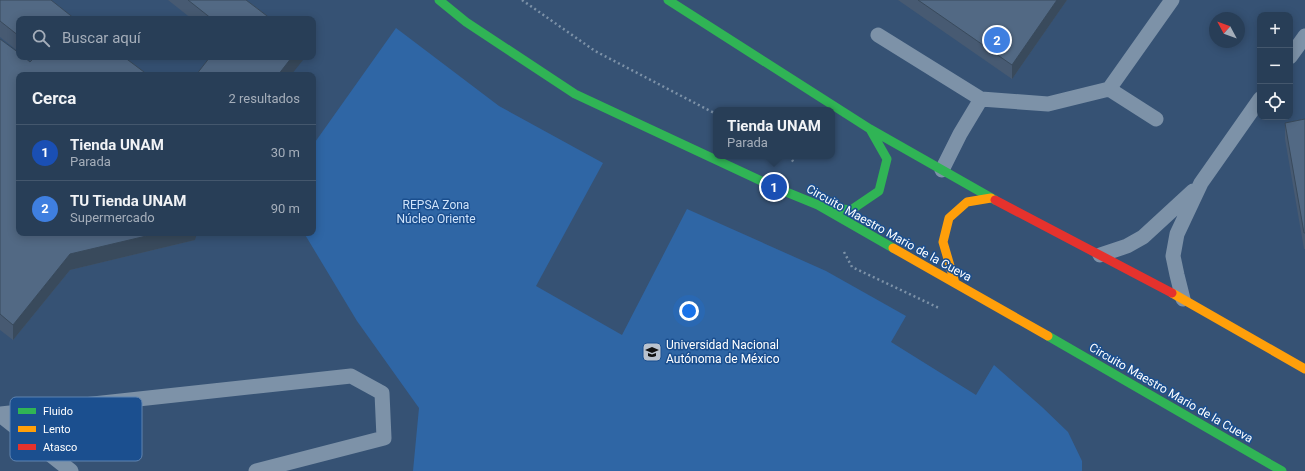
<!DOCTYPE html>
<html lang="es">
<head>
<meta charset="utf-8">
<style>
	body { margin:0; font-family:Roboto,sans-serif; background:#30455d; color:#f1f3f6 }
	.controls { position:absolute; right:12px; top:12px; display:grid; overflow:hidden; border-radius:8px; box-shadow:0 2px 10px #0003 }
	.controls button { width:36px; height:36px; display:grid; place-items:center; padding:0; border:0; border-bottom:1px solid #44576d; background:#283e57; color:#f1f3f6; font:20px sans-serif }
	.compass { position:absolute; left:1209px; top:12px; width:36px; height:36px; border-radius:50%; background:#283e57; box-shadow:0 2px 10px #0003; rotate:311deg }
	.you { position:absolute; left:689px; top:311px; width:14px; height:14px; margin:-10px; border:3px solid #fff; border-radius:50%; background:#1a73e8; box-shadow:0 0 0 6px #1a73e833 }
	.badge { display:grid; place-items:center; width:26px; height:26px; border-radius:50%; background:#d6ab8b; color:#fff; font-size:13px; font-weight:700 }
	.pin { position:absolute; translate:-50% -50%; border:2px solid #fff; box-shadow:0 1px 4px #0006 }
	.popup { position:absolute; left:713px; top:107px; width:122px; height:52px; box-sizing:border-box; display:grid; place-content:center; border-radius:8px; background:#283e57; filter:drop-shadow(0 1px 3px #0005); font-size:13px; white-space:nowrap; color:#a5aeba }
	.popup b { font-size:15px; color:#f1f3f6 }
	.popup::after { content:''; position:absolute; left:50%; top:100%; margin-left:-8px; border:8px solid transparent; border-top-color:#283e57 }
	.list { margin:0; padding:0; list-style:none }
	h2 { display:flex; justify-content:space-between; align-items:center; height:52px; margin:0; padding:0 16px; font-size:17px }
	h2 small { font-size:13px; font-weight:400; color:#a5aeba }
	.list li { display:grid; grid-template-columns:26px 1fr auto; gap:12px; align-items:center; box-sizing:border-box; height:56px; padding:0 16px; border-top:1px solid #44576d }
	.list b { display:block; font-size:15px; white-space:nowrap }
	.list p { margin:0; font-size:13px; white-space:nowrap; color:#a5aeba }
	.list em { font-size:13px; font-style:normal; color:#a5aeba }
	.icon { flex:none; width:22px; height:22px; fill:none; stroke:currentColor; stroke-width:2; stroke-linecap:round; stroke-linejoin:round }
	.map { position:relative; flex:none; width:1305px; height:471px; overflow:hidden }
	.search { position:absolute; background:#283e57; box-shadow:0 2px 10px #0003; left:16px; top:16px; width:300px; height:44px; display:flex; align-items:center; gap:10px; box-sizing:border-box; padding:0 14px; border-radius:8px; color:#a5aeba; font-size:15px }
	.panel { position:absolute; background:#283e57; box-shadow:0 2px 10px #0003; left:16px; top:72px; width:300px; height:164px; border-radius:8px }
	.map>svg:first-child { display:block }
	.green { fill:#2f66a5 }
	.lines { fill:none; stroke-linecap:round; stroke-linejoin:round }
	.path { stroke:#7d92a8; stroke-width:2.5; stroke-dasharray:2 3; stroke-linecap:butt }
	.lane { stroke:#7d92a8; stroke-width:15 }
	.fast { stroke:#30b455; stroke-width:9 }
	.slow { stroke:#ff9f0a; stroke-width:9 }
	.jam { stroke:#e5322d; stroke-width:9 }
	.wall { fill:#475a72 }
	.shaded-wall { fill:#394a5c }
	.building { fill:#526984; stroke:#394a5c }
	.labels { text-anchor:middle; stroke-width:3; stroke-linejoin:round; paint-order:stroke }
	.park-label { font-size:12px; fill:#cfe3fa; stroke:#1b4f8f }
	.street-label { font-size:12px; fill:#fff; stroke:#1b4f8f }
	.poi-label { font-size:12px; fill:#fff; stroke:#1b4f8f; text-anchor:start }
	.key { fill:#1b4f8f; stroke:#5f84b1; stroke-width:1 }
	.key-label { font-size:11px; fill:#fff }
</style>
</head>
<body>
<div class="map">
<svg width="1305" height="471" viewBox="0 0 1305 471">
	<rect width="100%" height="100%" fill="#365274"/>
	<path class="green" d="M396 28 499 106 603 163 536 286 622 335 687 209 826 271 906 316 891 342 976 395 994 365 1042 407 1068 432 1082 461V471H413L419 408 357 321 304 233H313V145Z"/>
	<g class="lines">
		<path class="path" d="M522 0 595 51 716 114
			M789 156 795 164
			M844 252 852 267 939 308"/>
		<path class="lane" d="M878 35 981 99
			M1290 57 1305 36
			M1156 119 1109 89 1172 0
			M942 170 960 134 981 99 1048 104 1109 89
			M1100 255 1127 246 1143 237 1193 191
			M1183 299 1177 275 1173 256 1177 234 1201 183 1260 99
			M0 414 351 376 382 393 384 438 256 471
			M0 415 71 471"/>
		<path class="fast" d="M439 0 466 22 575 94 774 187 818 205 893 248
			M668 0 870 129 995 200
			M825 207 851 210 879 191 887 159 870 129
			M1048 336 1282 471"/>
		<path class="slow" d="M893 248 1048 336
			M955 283 943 242 949 218 967 202 991 198
			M1172 293 1305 369"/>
		<path class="jam" d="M995 200 1172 293"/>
	</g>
	<path class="wall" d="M0 0 19 19V52L0 37Z
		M168 0H246L271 19H192Z
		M898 0H1067L1012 79Z
		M0 39 30 62 31 61 26 57H124L195 240 70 270 13 340 0 330Z
		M1305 119V249H1304L1285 139V123Z"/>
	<path class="shaded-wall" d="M1057 0H1067L1012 79V65Z
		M292 57H303V60L291 75H278Z
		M159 233H197L195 240 70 270 13 340V325L70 254Z"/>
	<path class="building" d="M0 0H51L75 19H19V36L0 21Z
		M188 0H246L271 19H212Z
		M918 0H1057L1012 65Z
		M0 39 19 53V57H24L30 62 35 57H124L148 75H19V233H159L70 254 13 325 0 314Z
		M210 57H292L278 75H196Z
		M1305 119V233H1304L1285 123Z"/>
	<defs>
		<symbol id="university-square" viewBox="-11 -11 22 22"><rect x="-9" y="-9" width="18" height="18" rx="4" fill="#b9c2ce" stroke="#1b4f8f"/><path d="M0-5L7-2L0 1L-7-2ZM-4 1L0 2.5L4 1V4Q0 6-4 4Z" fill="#111"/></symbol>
	</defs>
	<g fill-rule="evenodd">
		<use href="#university-square" x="641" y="341" width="22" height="22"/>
	</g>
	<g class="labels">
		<g class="park-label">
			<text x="436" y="209">REPSA Zona<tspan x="436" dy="14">Núcleo Oriente</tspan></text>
		</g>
		<g class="street-label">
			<text transform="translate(889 233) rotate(29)" y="4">Circuito Maestro Mario de la Cueva</text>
			<text transform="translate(1171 393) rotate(30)" y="4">Circuito Maestro Mario de la Cueva</text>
		</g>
		<g class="poi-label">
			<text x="666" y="349">Universidad Nacional<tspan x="666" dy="14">Autónoma de México</tspan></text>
		</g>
	</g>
	<rect x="10" y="397" width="132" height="64" rx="6" class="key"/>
	<rect x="18" y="408" width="18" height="6" fill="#30b455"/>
	<rect x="18" y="426" width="18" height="6" fill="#ff9f0a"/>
	<rect x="18" y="444" width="18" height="6" fill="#e5322d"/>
	<g class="key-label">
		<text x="43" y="415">Fluido</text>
		<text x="43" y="433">Lento</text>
		<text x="43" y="451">Atasco</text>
	</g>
</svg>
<div class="controls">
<button>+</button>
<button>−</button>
<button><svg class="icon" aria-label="locate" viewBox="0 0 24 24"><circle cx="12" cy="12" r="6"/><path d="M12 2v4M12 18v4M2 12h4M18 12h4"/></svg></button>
</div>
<svg class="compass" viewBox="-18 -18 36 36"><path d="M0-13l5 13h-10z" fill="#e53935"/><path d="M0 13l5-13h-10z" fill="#a5aeba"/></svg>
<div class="you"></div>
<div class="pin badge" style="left:774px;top:187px;background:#1a4fb4">1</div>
<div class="popup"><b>Tienda UNAM</b>Parada</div>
<div class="pin badge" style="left:997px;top:40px;background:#3f7fe0">2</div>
<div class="search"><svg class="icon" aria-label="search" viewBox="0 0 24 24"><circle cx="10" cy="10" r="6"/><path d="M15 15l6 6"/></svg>Buscar aquí</div>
<section class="panel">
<h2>Cerca<small>2 resultados</small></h2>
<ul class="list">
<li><span class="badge" style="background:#1a4fb4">1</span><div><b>Tienda UNAM</b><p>Parada</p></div><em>30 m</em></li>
<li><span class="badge" style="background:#3f7fe0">2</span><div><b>TU Tienda UNAM</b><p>Supermercado</p></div><em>90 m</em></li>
</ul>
</section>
</div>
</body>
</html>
